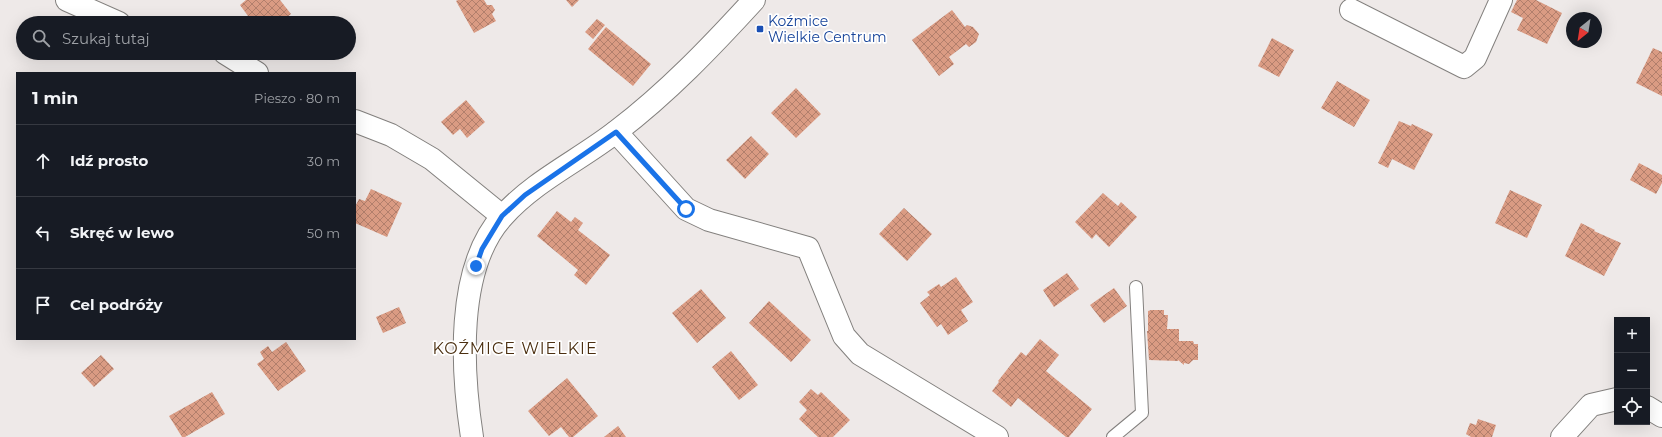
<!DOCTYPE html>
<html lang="pl">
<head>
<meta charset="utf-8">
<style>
	body { margin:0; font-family:Montserrat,sans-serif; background:#242831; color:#f1f3f6 }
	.controls { position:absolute; right:12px; bottom:12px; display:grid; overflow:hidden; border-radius:0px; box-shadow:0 4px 16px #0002 }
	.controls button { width:36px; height:36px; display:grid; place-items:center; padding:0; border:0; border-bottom:1px solid #363941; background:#171b24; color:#f1f3f6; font:20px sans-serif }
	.compass { position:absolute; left:1566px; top:12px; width:36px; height:36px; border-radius:50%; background:#171b24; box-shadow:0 4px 16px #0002; rotate:210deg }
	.stop { position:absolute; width:12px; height:12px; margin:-9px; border:3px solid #1a73e8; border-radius:50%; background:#fff }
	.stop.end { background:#1a73e8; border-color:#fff; box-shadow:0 1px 4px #0008 }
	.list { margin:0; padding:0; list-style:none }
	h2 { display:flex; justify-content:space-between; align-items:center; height:52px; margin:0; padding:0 16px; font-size:17px }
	h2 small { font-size:13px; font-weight:400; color:#9ea1a6 }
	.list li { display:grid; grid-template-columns:26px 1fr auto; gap:12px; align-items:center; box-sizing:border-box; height:72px; padding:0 16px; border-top:1px solid #363941 }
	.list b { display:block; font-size:15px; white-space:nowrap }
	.list em { font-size:13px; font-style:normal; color:#9ea1a6 }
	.icon { flex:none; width:22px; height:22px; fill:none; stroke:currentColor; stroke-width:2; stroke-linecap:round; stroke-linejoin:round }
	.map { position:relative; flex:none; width:1662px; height:437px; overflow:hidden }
	.search { position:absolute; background:#171b24; box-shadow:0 4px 16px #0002; left:16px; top:16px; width:340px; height:44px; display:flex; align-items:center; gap:10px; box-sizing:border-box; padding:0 14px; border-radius:22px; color:#9ea1a6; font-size:15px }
	.panel { position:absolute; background:#171b24; box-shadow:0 4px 16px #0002; left:16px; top:72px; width:340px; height:268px; border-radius:0px }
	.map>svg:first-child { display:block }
	.building { fill:url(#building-cross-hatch) }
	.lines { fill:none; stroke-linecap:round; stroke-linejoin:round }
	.service-casing { stroke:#83807e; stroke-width:14 }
	.minor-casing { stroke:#83807e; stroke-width:24 }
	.tertiary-casing { stroke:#83807e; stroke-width:24 }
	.service { stroke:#fff; stroke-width:12 }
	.minor { stroke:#fff; stroke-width:22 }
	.tertiary { stroke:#fff; stroke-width:22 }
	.route { stroke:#1a73e8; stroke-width:5 }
	.transit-dot { fill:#1a4fb4; stroke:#fff; stroke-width:1.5 }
	.labels { text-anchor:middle; stroke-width:3.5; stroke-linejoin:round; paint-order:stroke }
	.transit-label { font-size:14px; fill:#164399; stroke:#fff; text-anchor:start }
	.quarter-label { font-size:16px; letter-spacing:1px; fill:#4b2f10; stroke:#fff }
</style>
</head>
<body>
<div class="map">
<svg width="1662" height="437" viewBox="0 0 1662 437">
	<defs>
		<pattern id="building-cross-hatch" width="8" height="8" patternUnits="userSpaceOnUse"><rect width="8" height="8" fill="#da9b83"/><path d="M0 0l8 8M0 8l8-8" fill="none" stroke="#b27f6c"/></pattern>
	</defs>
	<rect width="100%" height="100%" fill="#eee9e8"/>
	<path class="building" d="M246 0H280L291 14 280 23H244L242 20 248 16 240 5Z
		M458 0H484L487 5H492L495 10 492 14 496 21 474 33 456 1Z
		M566 0H579L572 7Z
		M1517 0H1536L1562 13 1547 44 1517 30 1523 18 1511 12Z
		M952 10 965 27 967 25 973 27 979 34 976 42 969 47 966 44 949 57 954 64 939 76 912 40Z
		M597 19 605 25 593 39 585 32Z
		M606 27 651 64 633 86 588 49Z
		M1272 38 1294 50 1279 77 1258 66Z
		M1653 48 1662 52V96L1636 83Z
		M1337 81 1370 100 1354 127 1321 108Z
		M796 88 821 114 796 138 771 113Z
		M466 100 485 122 467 138 460 129 453 135 441 122Z
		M1399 121 1411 126 1412 124 1433 134 1414 170 1392 159 1388 168 1378 163Z
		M751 136 769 154 745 179 726 160Z
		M1639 163 1662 175V183L1656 194 1630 180Z
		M371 189 402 203 387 237 355 223V207L359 199 365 201Z
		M1510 190 1542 205 1527 238 1495 223Z
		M1103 193 1118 206 1121 202 1137 217 1109 247 1096 234 1092 239 1075 222Z
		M904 208 932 234 907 261 879 234Z
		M557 211 571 222 575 217 583 223 578 230 610 255 586 285 574 275 578 270 537 236Z
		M1581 223 1595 230 1594 231 1621 243 1604 276 1565 256Z
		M1067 273 1079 289 1054 307 1043 290Z
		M956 277 973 302 961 310 968 321 948 335 941 324 937 327 920 303 930 295 927 292 939 284 941 287Z
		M1114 288 1127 306 1104 323 1090 305Z
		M701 289 726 318 697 343 672 313Z
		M769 301 811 340 791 362 749 323Z
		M399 307 406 323 383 333 376 317Z
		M1151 310H1164V315H1168L1167 329H1179V341H1193L1194 344H1198V360H1193L1189 364 1184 363V365L1178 360V361L1149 360 1147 331H1148V311Z
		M1040 339 1059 355 1046 371 1092 409 1069 437H1066L1018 398 1011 407 992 391 999 382 998 381 1021 352 1026 356Z
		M286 342 306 371 278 391 257 364 264 359 260 352 268 346 272 352Z
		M731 351 758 385 739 400 712 367Z
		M101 355 114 369 94 387 81 373Z
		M567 378 598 416 573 437H569L561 427 549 436 528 411Z
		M811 389 818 395 821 392 850 420 833 437H818L799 419 807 410 799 402Z
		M212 392 225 414 185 437H182L169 416Z
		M1478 419 1496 425 1492 437H1471L1466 434 1470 423 1476 425Z
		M618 426 626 437H604Z"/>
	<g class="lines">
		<defs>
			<path id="service" d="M1113 437 1142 413 1136 287"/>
			<path id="minor" d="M67 0 119 23
				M1351 10 1464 67 1475 58 1501 0
				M225 53 257 73
				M355 121 391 135 432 159 502 216
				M616 132 686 209 709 220 808 248 844 336 860 354 997 437
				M1647 407 1662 416
				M1562 437 1591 405 1617 399"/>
			<path id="tertiary" d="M472 437C462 372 455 268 503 216 534 181 580 160 617 131 667 93 711 47 754 0"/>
		</defs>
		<use href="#service" class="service-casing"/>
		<use href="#minor" class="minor-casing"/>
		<use href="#tertiary" class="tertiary-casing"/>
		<use href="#service" class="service"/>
		<use href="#minor" class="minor"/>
		<use href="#tertiary" class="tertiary"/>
	</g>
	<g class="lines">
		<path class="route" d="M476 266 482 249 502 216 525 195 616 132 686 209"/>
	</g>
	<rect class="transit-dot" x="756" y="25" width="8" height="8" rx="2"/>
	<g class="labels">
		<g class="transit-label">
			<text x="768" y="26">Koźmice<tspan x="768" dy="16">Wielkie Centrum</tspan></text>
		</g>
		<g class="quarter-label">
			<text x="515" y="354">KOŹMICE WIELKIE</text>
		</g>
	</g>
</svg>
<div class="controls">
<button>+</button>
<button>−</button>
<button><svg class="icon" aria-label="locate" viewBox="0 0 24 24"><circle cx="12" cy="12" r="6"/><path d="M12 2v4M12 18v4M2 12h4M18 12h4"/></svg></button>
</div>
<svg class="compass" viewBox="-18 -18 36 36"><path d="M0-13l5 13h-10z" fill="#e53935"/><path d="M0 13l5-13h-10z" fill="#9ea1a6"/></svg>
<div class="stop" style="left:686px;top:209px"></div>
<div class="stop end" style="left:476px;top:266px"></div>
<div class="search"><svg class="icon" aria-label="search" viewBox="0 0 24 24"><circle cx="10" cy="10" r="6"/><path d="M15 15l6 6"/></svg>Szukaj tutaj</div>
<section class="panel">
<h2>1 min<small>Pieszo · 80 m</small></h2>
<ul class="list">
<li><svg class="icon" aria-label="ahead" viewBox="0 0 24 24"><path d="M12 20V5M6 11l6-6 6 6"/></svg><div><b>Idź prosto</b></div><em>30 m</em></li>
<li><svg class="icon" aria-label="left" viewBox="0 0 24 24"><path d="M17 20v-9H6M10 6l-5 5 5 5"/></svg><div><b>Skręć w lewo</b></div><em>50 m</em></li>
<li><svg class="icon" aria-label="arrive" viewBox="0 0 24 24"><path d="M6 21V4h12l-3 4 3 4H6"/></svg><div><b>Cel podróży</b></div></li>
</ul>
</section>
</div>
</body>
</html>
